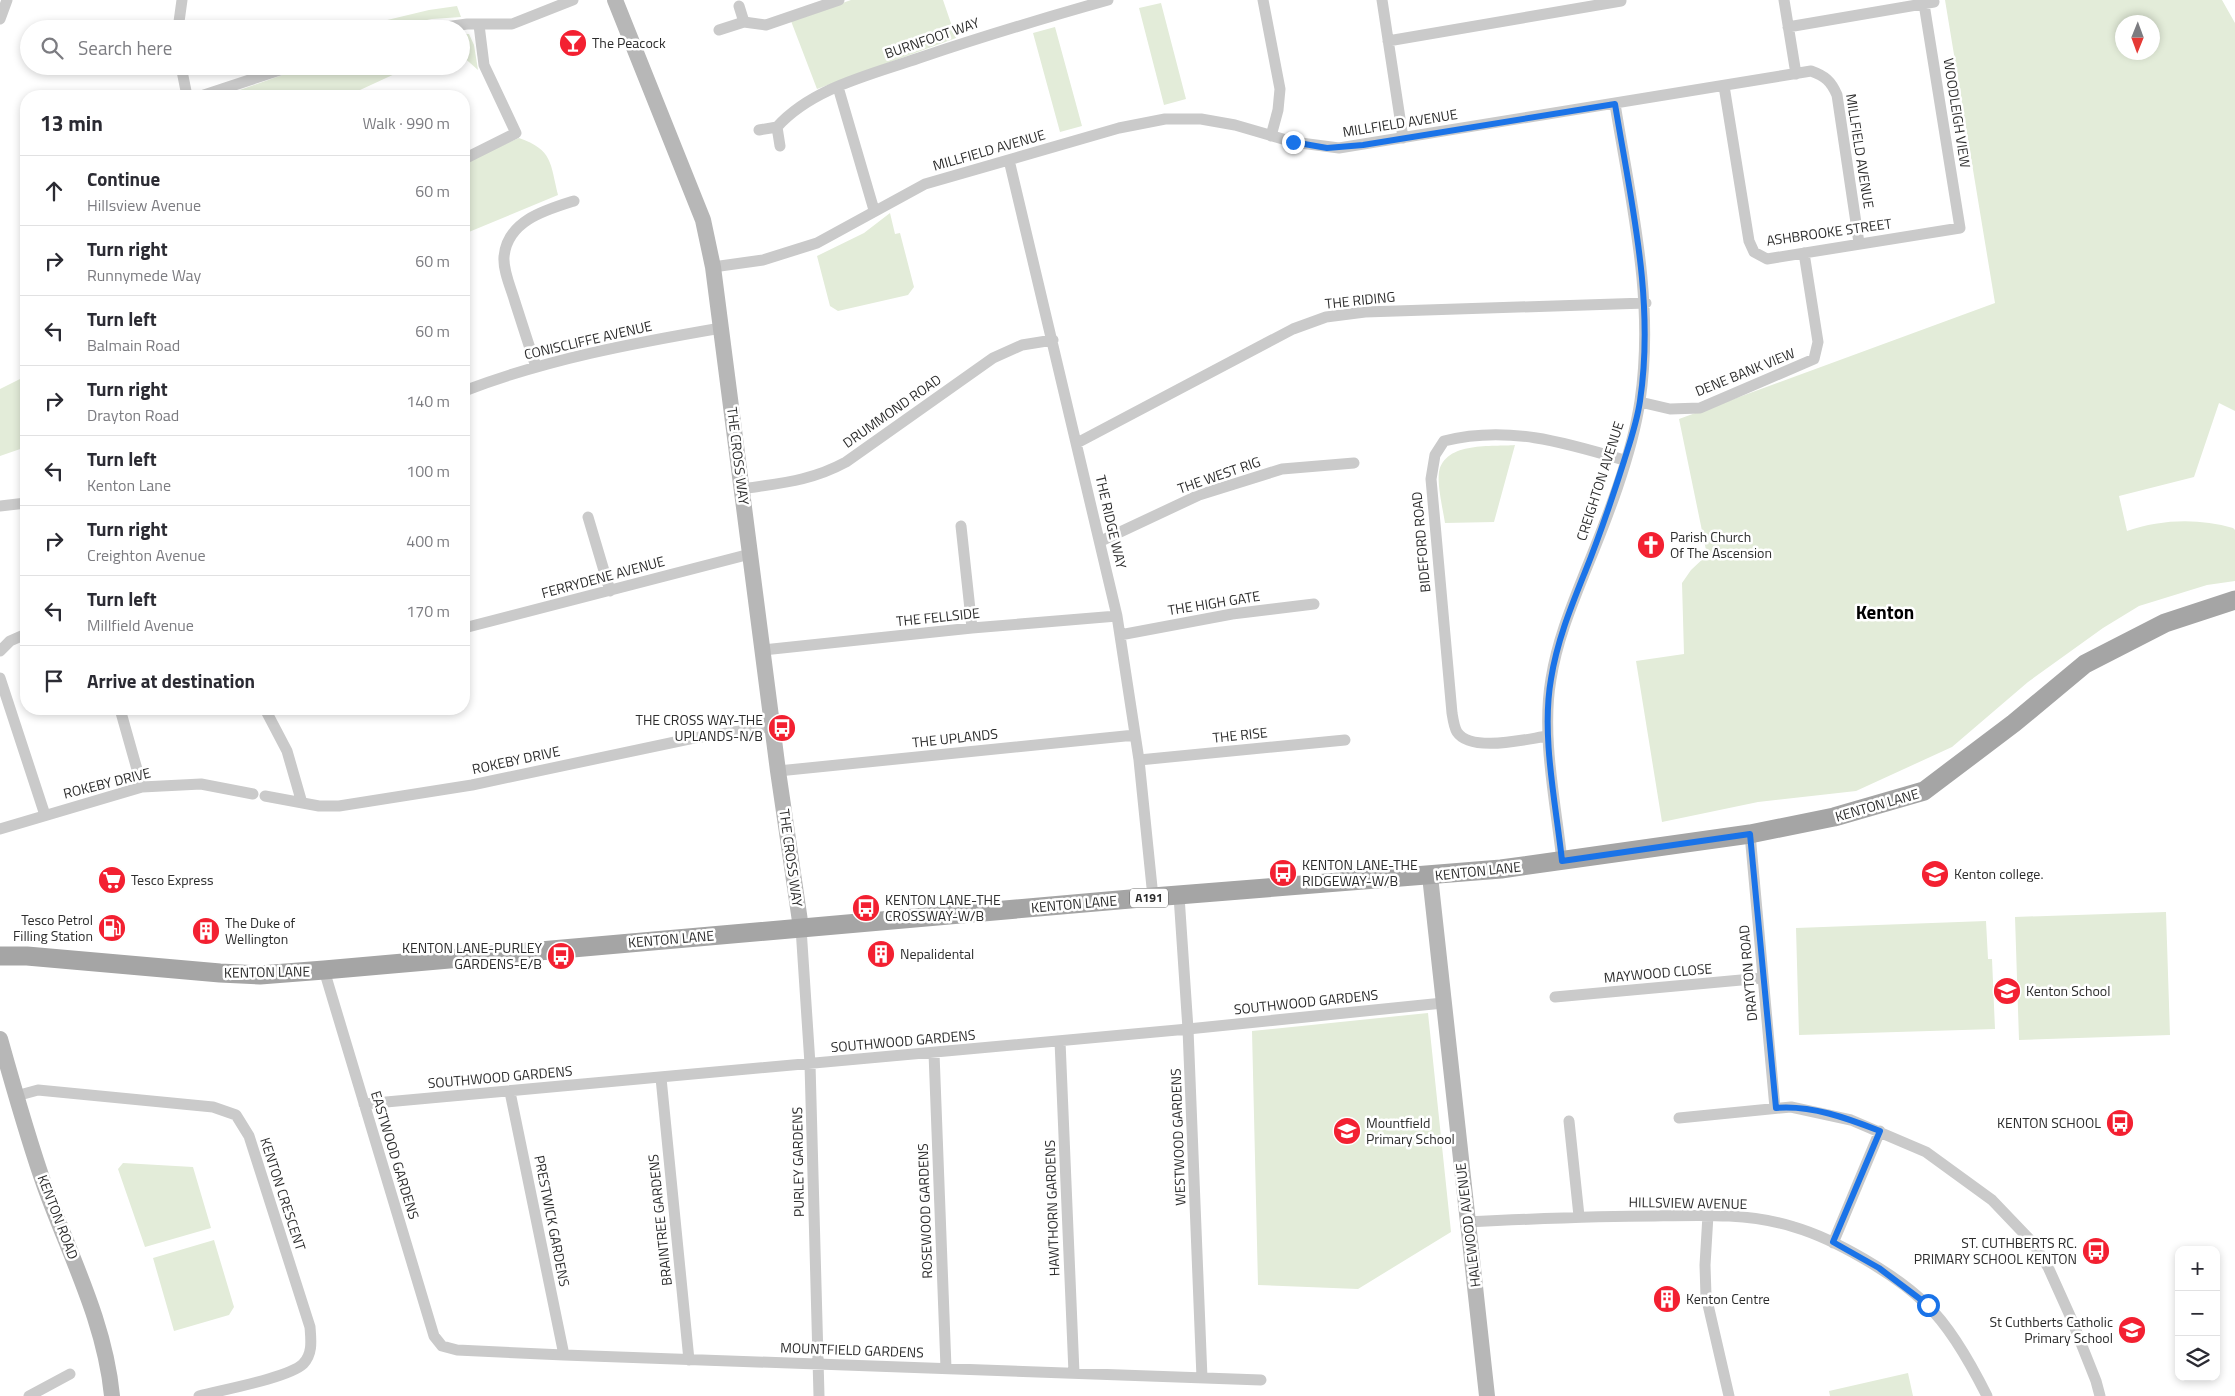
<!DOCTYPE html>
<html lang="en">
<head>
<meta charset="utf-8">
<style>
	body { margin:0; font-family:"Titillium Web",sans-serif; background:#f2f2f3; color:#2b2b33 }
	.controls { position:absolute; right:15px; bottom:15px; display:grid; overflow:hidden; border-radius:10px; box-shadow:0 2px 8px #0003 }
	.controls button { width:45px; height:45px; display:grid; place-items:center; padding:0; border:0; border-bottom:1px solid #e1e1e2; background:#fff; color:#2b2b33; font:25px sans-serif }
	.compass { position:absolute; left:2115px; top:15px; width:45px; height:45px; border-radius:50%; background:#fff; box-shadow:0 2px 8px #0003; rotate:181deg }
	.stop { position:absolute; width:15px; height:15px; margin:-11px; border:4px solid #1a73e8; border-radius:50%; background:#fff }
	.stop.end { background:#1a73e8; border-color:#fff; box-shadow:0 1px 5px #0008 }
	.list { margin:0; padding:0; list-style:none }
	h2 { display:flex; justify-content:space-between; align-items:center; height:65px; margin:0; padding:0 20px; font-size:21px }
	h2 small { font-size:16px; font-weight:400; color:#7c7c81 }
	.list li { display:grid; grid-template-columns:32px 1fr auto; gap:15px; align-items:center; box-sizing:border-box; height:70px; padding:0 20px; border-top:1px solid #e1e1e2 }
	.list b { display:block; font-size:19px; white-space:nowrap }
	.list p { margin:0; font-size:16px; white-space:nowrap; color:#7c7c81 }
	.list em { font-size:16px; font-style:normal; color:#7c7c81 }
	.icon { flex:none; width:28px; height:28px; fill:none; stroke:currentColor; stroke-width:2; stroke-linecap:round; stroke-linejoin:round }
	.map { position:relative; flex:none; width:2235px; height:1396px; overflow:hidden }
	.search { position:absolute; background:#fff; box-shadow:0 2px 8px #0003; left:20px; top:20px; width:450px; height:55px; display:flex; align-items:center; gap:12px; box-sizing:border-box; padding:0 18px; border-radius:28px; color:#7c7c81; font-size:19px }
	.panel { position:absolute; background:#fff; box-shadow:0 2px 8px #0003; left:20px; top:90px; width:450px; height:625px; border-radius:20px }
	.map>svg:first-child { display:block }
	.green { fill:#e3ecd9; fill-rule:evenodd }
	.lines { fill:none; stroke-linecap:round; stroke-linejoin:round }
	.street { stroke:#cacaca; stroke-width:11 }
	.secondary { stroke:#b7b7b7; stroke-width:16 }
	.primary { stroke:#a5a5a5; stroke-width:19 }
	.route { stroke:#1a73e8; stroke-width:6 }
	.labels { text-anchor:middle; stroke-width:5; stroke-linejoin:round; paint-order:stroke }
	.shield { fill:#fff; stroke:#6c6c6c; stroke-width:1 }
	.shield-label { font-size:12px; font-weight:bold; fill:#2d2d2d }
	.street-label { font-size:14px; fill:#2d2d2d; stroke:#fff }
	.poi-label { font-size:14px; fill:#2d2d2d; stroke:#fff; text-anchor:start }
	.district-label { font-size:19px; font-weight:bold; fill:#000; stroke:#fff }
</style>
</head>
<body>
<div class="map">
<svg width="2235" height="1396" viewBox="0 0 2235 1396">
	<rect width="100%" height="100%" fill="#fff"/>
	<path class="green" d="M851 0H943L956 38 817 89 791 21Z
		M1945 0H2222L2235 23V411L2219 403 2194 477 2119 496 2127 531C2161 519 2199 518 2233 528L2235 530V581L2207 585 2139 606 2103 628 2028 682 1952 747 1856 791 1758 802 1662 822 1636 661 1684 654 1682 583 1691 570 1707 555 1679 419 1995 303ZM2122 22H2152V52H2122Z
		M1161 3 1186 99 1164 105 1139 8Z
		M457 6 461 17 432 19 381 29H297L305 24 322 20 383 21 429 10Z
		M1055 27 1082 126 1060 132 1033 33Z
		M461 34H469L474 45 478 70 461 55Z
		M308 66H412L347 96H223Z
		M519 138C553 150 550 163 558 195L464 234V221L468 219 464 211V162Z
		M890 213 895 234 900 233 914 287 908 295 838 311 830 306 817 256 864 233Z
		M26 376V447L0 456V389Z
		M1515 445 1494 522 1445 523C1443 510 1437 485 1439 472 1445 441 1493 447 1515 445Z
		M2166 912 2170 1035 2019 1040 2015 917Z
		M1986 921 1988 959H1992L1995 1029 1799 1035 1796 928Z
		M1428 1013 1451 1232 1358 1289 1258 1285 1252 1031Z
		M123 1163 193 1167 211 1228 145 1247 118 1169Z
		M214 1240 234 1307 229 1315 174 1331 153 1258Z
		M1908 1373 1913 1396H1830L1829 1391Z"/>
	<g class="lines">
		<path class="street" d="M1263 0 1280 89 1278 110 1271 136
			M1382 0 1403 138
			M1784 0 1796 74
			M0 19 7 0
			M744 22 766 25 839 0
			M1788 27 1934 2
			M178 29 182 0
			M431 29 467 24H512L573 0
			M719 30 744 22 739 6
			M1388 41 1621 1
			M181 66 187 96
			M1724 86 1749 241 1754 252 1767 259 1960 228 1924 4
			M838 87 874 210
			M201 96 292 66
			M777 127C812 88 870 75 919 58 981 37 1044 18 1108 0
			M759 130 777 127 780 146
			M464 159 516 133 484 65 479 25
			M1009 160 1117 616 1139 760 1153 897
			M713 267 763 260 817 243 925 184 1119 128 1165 119H1201L1235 125 1293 142 1339 148 1811 71C1825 76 1831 81 1837 95L1859 243
			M536 367C529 345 522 323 515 302 511 288 503 271 504 257 507 221 545 210 574 201
			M464 391C547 359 634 343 721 328
			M1640 402 1670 409 1700 408 1814 359 1818 342 1804 253
			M1077 443 1293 329 1326 317 1365 312 1646 303
			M742 489C781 483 811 481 846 462L993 358 1022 345 1053 340
			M0 506 26 503
			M588 517 610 591
			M961 526 972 628
			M1101 541 1199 495 1282 469 1354 463
			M464 628 750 554
			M1120 635 1232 614 1314 604
			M763 650 972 628 1117 616
			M0 651 10 641 26 634
			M0 678 45 815
			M120 709 142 787
			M265 709 287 751 302 803
			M1548 736C1526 739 1471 753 1457 732 1454 727 1453 719 1452 713L1431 479 1435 455 1444 441C1506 425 1564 442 1624 460
			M1139 760 1345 740
			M778 771 1135 735
			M265 796 319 806H339L472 785 694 738 773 726
			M0 829 142 787 201 784 253 794
			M1750 834 1775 1108
			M1562 861C1556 804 1541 736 1551 679 1557 641 1571 607 1585 572 1606 521 1632 455 1640 401 1655 300 1631 203 1615 104
			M1179 896 1188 1029 1202 1378
			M801 928 810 1064 819 1396
			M324 970 434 1336 442 1346 457 1350 564 1355 1261 1380
			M1555 997 1763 978
			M1060 1041 1074 1373
			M934 1053 946 1368
			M661 1078 689 1360
			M510 1092 564 1355
			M16 1096 38 1090 213 1107 236 1115 249 1136 310 1327C311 1340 313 1354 303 1364 288 1378 221 1390 199 1396
			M364 1104 1188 1029 1443 1003
			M1679 1118 1791 1107 1851 1120 1926 1152 1992 1200 2033 1243 2048 1267 2071 1318 2096 1381 2100 1396
			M1569 1121 1579 1216
			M1708 1215 1705 1265 1706 1296 1729 1396
			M1466 1222C1529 1219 1592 1216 1655 1216 1701 1215 1750 1213 1794 1227 1835 1239 1897 1275 1927 1305 1951 1328 1972 1366 1987 1396
			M1833 1243 1880 1131
			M29 1396 70 1374"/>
		<path class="secondary" d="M615 0 703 220 713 267 778 771 801 928
			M1430 876 1487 1396
			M0 1039C14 1089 28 1139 45 1187 70 1256 105 1322 112 1396"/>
		<path class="primary" d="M0 956H27L220 973 260 975 324 970 1153 897 1501 869 1750 834 1834 817 1924 791 2014 723 2085 664 2165 623 2235 600"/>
	</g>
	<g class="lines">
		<path class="route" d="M1293 142 1327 148 1363 145 1615 104C1631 202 1655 301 1640 401 1637 422 1630 442 1624 461 1612 499 1600 535 1585 572 1571 607 1557 641 1551 679 1541 736 1556 804 1562 861L1750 834 1776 1108C1811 1105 1847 1118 1880 1131L1833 1242 1879 1268 1928 1305"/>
	</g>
	<defs>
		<symbol id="bar-disc" viewBox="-11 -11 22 22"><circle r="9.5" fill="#f32031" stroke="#fff"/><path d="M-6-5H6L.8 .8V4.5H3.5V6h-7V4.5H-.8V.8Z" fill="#fff"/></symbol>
		<symbol id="church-disc" viewBox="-11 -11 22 22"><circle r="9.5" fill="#f32031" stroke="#fff"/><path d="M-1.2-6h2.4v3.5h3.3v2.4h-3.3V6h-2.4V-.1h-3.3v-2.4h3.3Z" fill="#fff"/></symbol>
		<symbol id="bus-disc" viewBox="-11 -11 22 22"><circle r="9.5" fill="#f32031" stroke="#fff"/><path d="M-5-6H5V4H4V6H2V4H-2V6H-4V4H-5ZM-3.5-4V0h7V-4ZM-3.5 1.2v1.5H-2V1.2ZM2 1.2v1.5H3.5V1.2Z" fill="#fff"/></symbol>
		<symbol id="school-disc" viewBox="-11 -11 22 22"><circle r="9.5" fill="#f32031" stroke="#fff"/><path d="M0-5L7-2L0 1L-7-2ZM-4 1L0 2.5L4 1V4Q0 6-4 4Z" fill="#fff"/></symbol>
		<symbol id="supermarket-disc" viewBox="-11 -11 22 22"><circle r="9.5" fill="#f32031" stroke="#fff"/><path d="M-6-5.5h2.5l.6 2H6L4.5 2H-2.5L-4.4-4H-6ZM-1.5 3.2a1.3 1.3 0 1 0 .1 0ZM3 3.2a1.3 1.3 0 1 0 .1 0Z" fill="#fff"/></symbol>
		<symbol id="fuel-disc" viewBox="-11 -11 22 22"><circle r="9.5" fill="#f32031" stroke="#fff"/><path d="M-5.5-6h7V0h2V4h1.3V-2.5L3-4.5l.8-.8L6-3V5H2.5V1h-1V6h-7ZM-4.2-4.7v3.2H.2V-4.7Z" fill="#fff"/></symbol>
		<symbol id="building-disc" viewBox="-11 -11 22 22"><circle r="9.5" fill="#f32031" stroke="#fff"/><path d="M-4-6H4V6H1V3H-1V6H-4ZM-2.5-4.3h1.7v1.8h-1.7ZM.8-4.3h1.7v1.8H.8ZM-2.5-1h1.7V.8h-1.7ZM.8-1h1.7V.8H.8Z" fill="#fff"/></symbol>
	</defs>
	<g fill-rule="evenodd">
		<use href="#bar-disc" x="557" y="27" width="32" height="32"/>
		<use href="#church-disc" x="1635" y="529" width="32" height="32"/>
		<use href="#bus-disc" x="766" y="712" width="32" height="32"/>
		<use href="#bus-disc" x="1267" y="857" width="32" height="32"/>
		<use href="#school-disc" x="1919" y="858" width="32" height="32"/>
		<use href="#supermarket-disc" x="96" y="864" width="32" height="32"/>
		<use href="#bus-disc" x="850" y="892" width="32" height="32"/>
		<use href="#fuel-disc" x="96" y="912" width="32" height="32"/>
		<use href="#building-disc" x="190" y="915" width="32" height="32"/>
		<use href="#building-disc" x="865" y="938" width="32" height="32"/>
		<use href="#bus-disc" x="545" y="940" width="32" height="32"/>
		<use href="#school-disc" x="1991" y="975" width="32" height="32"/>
		<use href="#bus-disc" x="2104" y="1107" width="32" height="32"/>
		<use href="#school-disc" x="1331" y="1115" width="32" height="32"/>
		<use href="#bus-disc" x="2080" y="1235" width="32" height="32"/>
		<use href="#building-disc" x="1651" y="1283" width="32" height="32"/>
		<use href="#school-disc" x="2116" y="1314" width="32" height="32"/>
	</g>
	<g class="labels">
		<rect class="shield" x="1130" y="888.5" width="38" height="19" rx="4"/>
		<g class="shield-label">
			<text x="1149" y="902">A191</text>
		</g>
		<g class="street-label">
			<text transform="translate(932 38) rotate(-19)" y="5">BURNFOOT WAY</text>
			<text transform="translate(1957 113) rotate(81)" y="5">WOODLEIGH VIEW</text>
			<text transform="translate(1400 123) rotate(-9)" y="5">MILLFIELD AVENUE</text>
			<text transform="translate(989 150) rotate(-16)" y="5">MILLFIELD AVENUE</text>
			<text transform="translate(1860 151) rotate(81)" y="5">MILLFIELD AVENUE</text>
			<text transform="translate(1829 232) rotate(-8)" y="5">ASHBROOKE STREET</text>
			<text transform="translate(1360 300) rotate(-6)" y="5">THE RIDING</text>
			<text transform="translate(588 340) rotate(-13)" y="5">CONISCLIFFE AVENUE</text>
			<text transform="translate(1745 372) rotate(-22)" y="5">DENE BANK VIEW</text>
			<text transform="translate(892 411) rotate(-35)" y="5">DRUMMOND ROAD</text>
			<text transform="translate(738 456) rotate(83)" y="5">THE CROSS WAY</text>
			<text transform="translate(1219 475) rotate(-19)" y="5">THE WEST RIG</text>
			<text transform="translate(1600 481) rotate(-72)" y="5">CREIGHTON AVENUE</text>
			<text transform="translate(1111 522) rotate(77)" y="5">THE RIDGE WAY</text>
			<text transform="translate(1421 542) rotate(-95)" y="5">BIDEFORD ROAD</text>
			<text transform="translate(603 577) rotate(-15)" y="5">FERRYDENE AVENUE</text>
			<text transform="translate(1214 603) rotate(-9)" y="5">THE HIGH GATE</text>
			<text transform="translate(938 617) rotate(-6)" y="5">THE FELLSIDE</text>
			<text transform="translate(1240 735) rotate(-6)" y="5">THE RISE</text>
			<text transform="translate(955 738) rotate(-6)" y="5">THE UPLANDS</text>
			<text transform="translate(516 760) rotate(-12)" y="5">ROKEBY DRIVE</text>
			<text transform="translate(107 783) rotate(-14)" y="5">ROKEBY DRIVE</text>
			<text transform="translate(1877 805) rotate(-16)" y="5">KENTON LANE</text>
			<text transform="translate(791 858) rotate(82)" y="5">THE CROSS WAY</text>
			<text transform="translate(1478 871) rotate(-6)" y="5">KENTON LANE</text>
			<text transform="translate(1074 904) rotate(-5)" y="5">KENTON LANE</text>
			<text transform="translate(671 939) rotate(-5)" y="5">KENTON LANE</text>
			<text transform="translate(267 972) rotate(-1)" y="5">KENTON LANE</text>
			<text transform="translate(1658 973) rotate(-5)" y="5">MAYWOOD CLOSE</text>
			<text transform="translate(1748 973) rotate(-95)" y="5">DRAYTON ROAD</text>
			<text transform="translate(1306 1002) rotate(-6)" y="5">SOUTHWOOD GARDENS</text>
			<text transform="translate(903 1041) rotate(-5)" y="5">SOUTHWOOD GARDENS</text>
			<text transform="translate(500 1077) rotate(-5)" y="5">SOUTHWOOD GARDENS</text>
			<text transform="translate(1178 1137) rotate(-92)" y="5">WESTWOOD GARDENS</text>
			<text transform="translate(395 1155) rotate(73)" y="5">EASTWOOD GARDENS</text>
			<text transform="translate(798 1162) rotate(-91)" y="5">PURLEY GARDENS</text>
			<text transform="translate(283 1194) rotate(72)" y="5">KENTON CRESCENT</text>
			<text transform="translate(1688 1203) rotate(1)" y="5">HILLSVIEW AVENUE</text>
			<text transform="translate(1052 1208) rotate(-92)" y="5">HAWTHORN GARDENS</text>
			<text transform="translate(925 1211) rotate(-92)" y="5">ROSEWOOD GARDENS</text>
			<text transform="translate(58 1217) rotate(69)" y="5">KENTON ROAD</text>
			<text transform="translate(660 1220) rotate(-96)" y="5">BRAINTREE GARDENS</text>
			<text transform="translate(552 1221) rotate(79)" y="5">PRESTWICK GARDENS</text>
			<text transform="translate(1468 1225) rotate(-97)" y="5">HALEWOOD AVENUE</text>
			<text transform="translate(852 1350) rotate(2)" y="5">MOUNTFIELD GARDENS</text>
		</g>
		<g class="poi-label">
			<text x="592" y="48">The Peacock</text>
			<text x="1670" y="542">Parish Church<tspan x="1670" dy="16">Of The Ascension</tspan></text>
			<text x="763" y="725" text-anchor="end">THE CROSS WAY-THE<tspan x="763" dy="16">UPLANDS-N/B</tspan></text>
			<text x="1302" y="870">KENTON LANE-THE<tspan x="1302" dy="16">RIDGEWAY-W/B</tspan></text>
			<text x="1954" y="879">Kenton college.</text>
			<text x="131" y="885">Tesco Express</text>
			<text x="885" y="905">KENTON LANE-THE<tspan x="885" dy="16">CROSSWAY-W/B</tspan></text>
			<text x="93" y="925" text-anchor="end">Tesco Petrol<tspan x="93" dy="16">Filling Station</tspan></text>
			<text x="225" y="928">The Duke of<tspan x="225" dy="16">Wellington</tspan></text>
			<text x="542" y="953" text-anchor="end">KENTON LANE-PURLEY<tspan x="542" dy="16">GARDENS-E/B</tspan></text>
			<text x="900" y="959">Nepalidental</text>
			<text x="2026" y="996">Kenton School</text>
			<text x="1366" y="1128">Mountfield<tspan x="1366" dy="16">Primary School</tspan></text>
			<text x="2101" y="1128" text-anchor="end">KENTON SCHOOL</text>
			<text x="2077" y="1248" text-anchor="end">ST. CUTHBERTS RC.<tspan x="2077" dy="16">PRIMARY SCHOOL KENTON</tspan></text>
			<text x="1686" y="1304">Kenton Centre</text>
			<text x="2113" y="1327" text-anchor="end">St Cuthberts Catholic<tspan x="2113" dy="16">Primary School</tspan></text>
		</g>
		<g class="district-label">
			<text x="1885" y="619">Kenton</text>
		</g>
	</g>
</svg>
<div class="controls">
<button>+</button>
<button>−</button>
<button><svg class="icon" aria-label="layers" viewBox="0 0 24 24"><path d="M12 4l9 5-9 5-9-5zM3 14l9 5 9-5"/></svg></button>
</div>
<svg class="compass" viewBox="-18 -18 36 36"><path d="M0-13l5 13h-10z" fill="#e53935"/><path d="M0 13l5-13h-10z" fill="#7c7c81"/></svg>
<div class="stop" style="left:1928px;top:1305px"></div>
<div class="stop end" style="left:1293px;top:142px"></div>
<div class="search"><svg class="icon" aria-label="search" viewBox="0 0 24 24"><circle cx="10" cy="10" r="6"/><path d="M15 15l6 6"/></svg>Search here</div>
<section class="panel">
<h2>13 min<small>Walk · 990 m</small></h2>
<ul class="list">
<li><svg class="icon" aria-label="ahead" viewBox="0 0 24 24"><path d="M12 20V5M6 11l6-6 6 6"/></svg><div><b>Continue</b><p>Hillsview Avenue</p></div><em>60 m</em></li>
<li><svg class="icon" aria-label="right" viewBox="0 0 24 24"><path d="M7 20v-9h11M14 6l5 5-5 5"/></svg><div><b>Turn right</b><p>Runnymede Way</p></div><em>60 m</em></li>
<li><svg class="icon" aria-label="left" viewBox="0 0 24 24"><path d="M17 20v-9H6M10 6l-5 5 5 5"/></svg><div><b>Turn left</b><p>Balmain Road</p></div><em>60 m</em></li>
<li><svg class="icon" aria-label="right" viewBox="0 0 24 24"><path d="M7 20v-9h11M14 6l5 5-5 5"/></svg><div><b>Turn right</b><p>Drayton Road</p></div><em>140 m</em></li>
<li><svg class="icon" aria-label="left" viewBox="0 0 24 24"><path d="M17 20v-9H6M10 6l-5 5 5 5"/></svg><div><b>Turn left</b><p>Kenton Lane</p></div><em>100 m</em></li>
<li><svg class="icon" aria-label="right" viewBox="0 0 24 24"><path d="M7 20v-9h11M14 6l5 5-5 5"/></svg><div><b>Turn right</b><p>Creighton Avenue</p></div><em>400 m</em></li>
<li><svg class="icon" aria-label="left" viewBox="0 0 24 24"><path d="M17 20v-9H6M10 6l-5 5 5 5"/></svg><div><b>Turn left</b><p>Millfield Avenue</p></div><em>170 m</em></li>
<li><svg class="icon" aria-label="arrive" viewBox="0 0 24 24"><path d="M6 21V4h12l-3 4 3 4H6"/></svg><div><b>Arrive at destination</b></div></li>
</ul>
</section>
</div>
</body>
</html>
